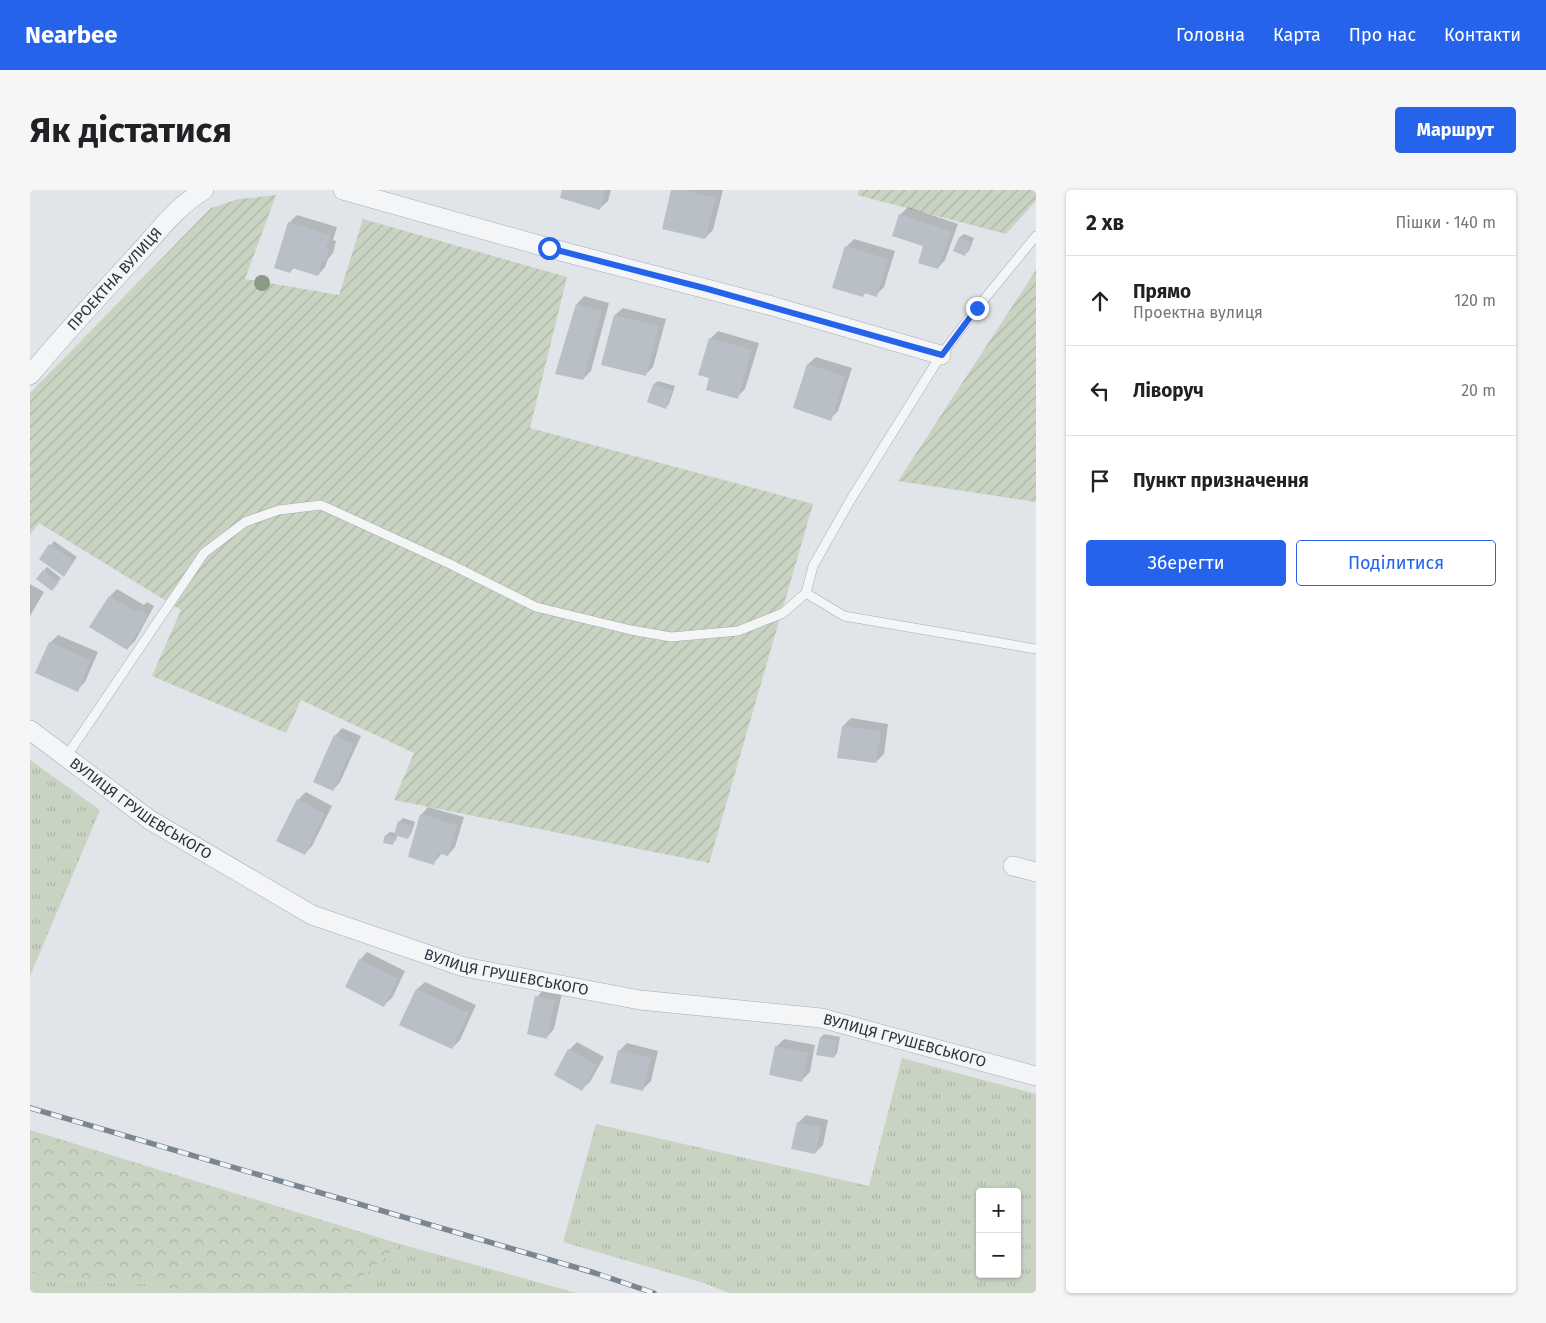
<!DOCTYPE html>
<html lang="uk">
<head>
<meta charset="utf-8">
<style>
	body { margin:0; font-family:"Fira Sans",sans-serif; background:#f6f6f6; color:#202124 }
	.controls { position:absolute; right:15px; bottom:15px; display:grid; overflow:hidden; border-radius:5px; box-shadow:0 1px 4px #0004 }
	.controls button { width:45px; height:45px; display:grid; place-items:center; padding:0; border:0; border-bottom:1px solid #e0e0e0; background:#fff; color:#202124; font:25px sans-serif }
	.stop { position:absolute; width:15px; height:15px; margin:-11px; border:4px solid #2563eb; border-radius:50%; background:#fff }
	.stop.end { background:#2563eb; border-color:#fff; box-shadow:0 1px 5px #0008 }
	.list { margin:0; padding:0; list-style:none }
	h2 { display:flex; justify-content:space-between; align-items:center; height:65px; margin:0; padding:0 20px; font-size:21px }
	h2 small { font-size:16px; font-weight:400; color:#757577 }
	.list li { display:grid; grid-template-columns:32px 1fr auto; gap:15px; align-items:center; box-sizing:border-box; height:90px; padding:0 20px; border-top:1px solid #e0e0e0 }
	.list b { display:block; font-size:19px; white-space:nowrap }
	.list p { margin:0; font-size:16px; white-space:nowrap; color:#757577 }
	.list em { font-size:16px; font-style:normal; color:#757577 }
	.actions { display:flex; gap:10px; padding:15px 20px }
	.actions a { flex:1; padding:11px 0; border:1px solid #2563eb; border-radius:5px; text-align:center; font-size:18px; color:#2563eb }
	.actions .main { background:#2563eb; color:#fff }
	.icon { flex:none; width:28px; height:28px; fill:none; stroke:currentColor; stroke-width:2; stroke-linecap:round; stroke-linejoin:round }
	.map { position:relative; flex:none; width:1006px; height:1103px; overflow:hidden; border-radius:5px }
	header { display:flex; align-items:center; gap:30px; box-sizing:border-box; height:70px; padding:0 25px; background:#2563eb; color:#fff }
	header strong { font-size:24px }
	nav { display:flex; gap:28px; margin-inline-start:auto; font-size:18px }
	.intro { display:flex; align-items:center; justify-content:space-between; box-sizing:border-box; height:120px; padding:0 30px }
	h1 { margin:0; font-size:35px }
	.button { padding:12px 22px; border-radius:5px; background:#2563eb; color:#fff; font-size:18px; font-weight:700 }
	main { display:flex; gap:30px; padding:0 30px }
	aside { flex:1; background:#fff; border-radius:5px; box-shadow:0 1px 4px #0004 }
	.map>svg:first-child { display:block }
	.grass { fill:url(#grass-tufts); fill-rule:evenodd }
	.forest { fill:url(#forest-crowns) }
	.garden { fill:url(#garden-furrows) }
	.shadow { fill:#0003 }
	.building { fill:#b8bfc6 }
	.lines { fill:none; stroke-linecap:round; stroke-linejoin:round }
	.service-casing { stroke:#a6acb3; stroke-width:10 }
	.minor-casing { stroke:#a6acb3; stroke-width:20 }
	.service { stroke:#f3f5f7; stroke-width:9 }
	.minor { stroke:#f3f5f7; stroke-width:19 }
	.rail-casing { stroke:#7a8692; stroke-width:5.5 }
	.rail { stroke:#f0f4f7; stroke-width:4; stroke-dasharray:11; stroke-linecap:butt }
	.tree { fill:#8a9a87 }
	.route { stroke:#2563eb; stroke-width:6 }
	.labels { text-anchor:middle; stroke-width:4.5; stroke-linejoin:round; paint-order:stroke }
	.street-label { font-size:15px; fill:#293440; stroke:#f0f4f7 }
</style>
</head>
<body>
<header>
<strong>Nearbee</strong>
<nav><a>Головна</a><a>Карта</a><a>Про нас</a><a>Контакти</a></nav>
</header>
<div class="intro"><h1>Як дістатися</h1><a class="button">Маршрут</a></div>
<main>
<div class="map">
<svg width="1006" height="1103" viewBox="0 0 1006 1103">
	<defs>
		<pattern id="grass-tufts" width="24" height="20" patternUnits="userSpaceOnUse" patternTransform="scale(1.25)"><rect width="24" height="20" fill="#c8d3c2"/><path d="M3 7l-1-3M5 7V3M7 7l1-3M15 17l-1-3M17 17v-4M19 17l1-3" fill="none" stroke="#acb6a8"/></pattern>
		<pattern id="forest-crowns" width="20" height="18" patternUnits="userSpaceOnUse" patternTransform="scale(1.25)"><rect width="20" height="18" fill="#c8d3c2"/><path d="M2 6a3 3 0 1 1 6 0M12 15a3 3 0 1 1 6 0" fill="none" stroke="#acb6a8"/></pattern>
		<pattern id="garden-furrows" width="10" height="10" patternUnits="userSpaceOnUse" patternTransform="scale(1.25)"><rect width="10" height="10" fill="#c8d3c2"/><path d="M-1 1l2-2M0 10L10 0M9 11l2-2" fill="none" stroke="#acb6a8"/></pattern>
	</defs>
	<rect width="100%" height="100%" fill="#e1e5e9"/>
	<path class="grass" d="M0 570 70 620 0 786Z
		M872 868 1006 904V1103H699L674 1093 533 1052 566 934 839 996ZM950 1002H987V1084H950Z
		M370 1054 547 1103H315Z
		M0 1080 21 1091 123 1094 157 1103H0Z"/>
	<path class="forest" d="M0 940 370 1054 315 1103H157L123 1094 21 1091 0 1080Z"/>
	<path class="garden" d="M829 0H1006V11L976 44 827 5Z
		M246 5 215 89 309 105 333 29 537 87 500 238 783 314 679 673 364 610 384 563 271 510 256 543 122 486 151 420 9 333 0 345V203L181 18 209 9Z
		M1006 80V312L868 291Z"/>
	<path class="shadow" d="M534 0H581L578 11 570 18Z
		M643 0H693L683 40 675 48Z
		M878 17 928 34 915 70 908 78 895 55 870 25Z
		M267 25 307 37 303 50 306 51 303 63 298 69 295 77 288 85 264 78 260 82 259 33Z
		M934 44 944 48 939 61 935 64 925 60 930 47Z
		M824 49 865 61 854 97 846 105 836 102 833 106 816 57Z
		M554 106 579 113 561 181 553 189 547 114Z
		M593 118 636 129 623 177 615 185 585 125Z
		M688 141 729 153 715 199 707 207 680 187V149Z
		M786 167 822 178 808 221 800 229 778 174Z
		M628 191 645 196 639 214 636 217 624 194Z
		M24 351 47 367 37 381 11 369Z
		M17 377 31 388 25 396 14 380Z
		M0 394 14 402 0 426Z
		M87 399 114 415 117 412 124 416 105 451 97 459 80 406Z
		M28 445 68 462 55 492 47 500 20 453Z
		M821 528 858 534 854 564 846 572 809 567 813 536Z
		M312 538 331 546 310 592 303 600 305 546Z
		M276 602 302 616 282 656 275 664 268 610Z
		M398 617 434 627 425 657 418 665 412 663 404 673 391 625Z
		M373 628 385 632 381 644 378 648 367 645 366 650 362 654 356 645 360 642 366 643 369 632Z
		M337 762 375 781 362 808 354 815 330 770Z
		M395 792 446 815 430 850 422 858 371 834 387 799Z
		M514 799 532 803 524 839 517 847 507 807Z
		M794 844 810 847 807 863 804 867 791 847Z
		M754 849 785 855 780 882 772 890 746 857Z
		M547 852 574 867 560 892 552 899 539 860Z
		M597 853 628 861 621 891 613 899 589 861Z
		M776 925 798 930 793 955 785 963 768 933Z"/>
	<path class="building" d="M532 0H576L570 20 530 8Z
		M641 0H655L686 8 675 49 632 39Z
		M869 24 921 41 908 79 888 73 893 56 862 46Z
		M258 32 300 45 296 58 299 59 296 73 292 71 288 86 262 78 260 83 244 78Z
		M929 47 941 52 935 66 923 61Z
		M815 56 858 69 847 107 834 103 833 107 802 98Z
		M546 114 572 121 553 190 525 184Z
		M584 125 629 136 616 186 571 175Z
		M679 148 722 160 708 209 676 200 679 188 668 185Z
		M777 174 815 186 801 231 763 218Z
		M623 194 642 200 636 219 617 212Z
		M19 354 44 371 34 387 9 369Z
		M13 380 29 392 22 401 6 389Z
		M79 406 106 422 108 419 117 424 116 428 97 460 59 437Z
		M19 452 61 470 48 502 5 483Z
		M812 536 851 541 846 573 807 568Z
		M304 545 324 554 303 601 283 592Z
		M267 609 295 624 275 665 246 651Z
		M390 624 427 635 418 666 408 663 404 675 378 667Z
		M368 631 382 636 378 649 364 645Z
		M355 645 365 647 363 655 353 653Z
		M329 769 368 789 354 817 315 797Z
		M386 799 439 823 422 859 369 835Z
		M505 806 525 810 517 849 497 844Z
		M790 847 807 850 804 868 786 865Z
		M745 856 778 863 772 892 739 885Z
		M538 859 567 875 552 901 524 885Z
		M588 860 621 868 613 901 580 893Z
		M767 932 791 937 785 964 761 959Z"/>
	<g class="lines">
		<defs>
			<path id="service" d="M776 403 814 426 1006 459
				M36 567 174 363 215 332 249 320 291 315 420 374 506 417 601 440 641 447 708 441 753 423 776 403 783 376 821 309 911 165 947 118 1006 46"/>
			<g id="minor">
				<path d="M313 0 519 58 742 116 911 165"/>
				<path id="s1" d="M0 185C34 144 70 105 106 66 127 43 147 16 174 0"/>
				<path id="s2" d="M0 540 120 630 282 725 434 777 610 810 791 828 1006 886"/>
				<path d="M983 676 1006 682"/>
			</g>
		</defs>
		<use href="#service" class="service-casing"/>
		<use href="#minor" class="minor-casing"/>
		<use href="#service" class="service"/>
		<use href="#minor" class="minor"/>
		<defs>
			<path id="rail" d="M0 918 565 1083 624 1103"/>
		</defs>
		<use href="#rail" class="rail-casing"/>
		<use href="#rail" class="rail"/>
	</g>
	<circle class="tree" cx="232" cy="93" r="8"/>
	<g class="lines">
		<path class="route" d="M519 58 674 98 912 165 947 118"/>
	</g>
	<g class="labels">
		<g class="street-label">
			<text dy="5" stroke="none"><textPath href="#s1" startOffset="128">ПРОЕКТНА ВУЛИЦЯ</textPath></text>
			<text dy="5" stroke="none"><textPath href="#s2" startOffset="136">ВУЛИЦЯ ГРУШЕВСЬКОГО</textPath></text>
			<text dy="5" stroke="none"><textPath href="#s2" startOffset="541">ВУЛИЦЯ ГРУШЕВСЬКОГО</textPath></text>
			<text dy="5" stroke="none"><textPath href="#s2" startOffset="946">ВУЛИЦЯ ГРУШЕВСЬКОГО</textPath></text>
		</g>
	</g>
</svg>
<div class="controls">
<button>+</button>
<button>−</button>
</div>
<div class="stop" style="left:519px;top:58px"></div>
<div class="stop end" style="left:947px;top:118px"></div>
</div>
<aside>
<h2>2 хв<small>Пішки · 140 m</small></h2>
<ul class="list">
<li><svg class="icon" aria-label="ahead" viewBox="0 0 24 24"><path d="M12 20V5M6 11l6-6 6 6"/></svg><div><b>Прямо</b><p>Проектна вулиця</p></div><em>120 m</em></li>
<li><svg class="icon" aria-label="left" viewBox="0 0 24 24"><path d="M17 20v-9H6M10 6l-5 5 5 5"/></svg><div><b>Ліворуч</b></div><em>20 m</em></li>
<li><svg class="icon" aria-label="arrive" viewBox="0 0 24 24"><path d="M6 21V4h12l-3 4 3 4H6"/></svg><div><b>Пункт призначення</b></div></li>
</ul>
<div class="actions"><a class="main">Зберегти</a><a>Поділитися</a></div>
</aside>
</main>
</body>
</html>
